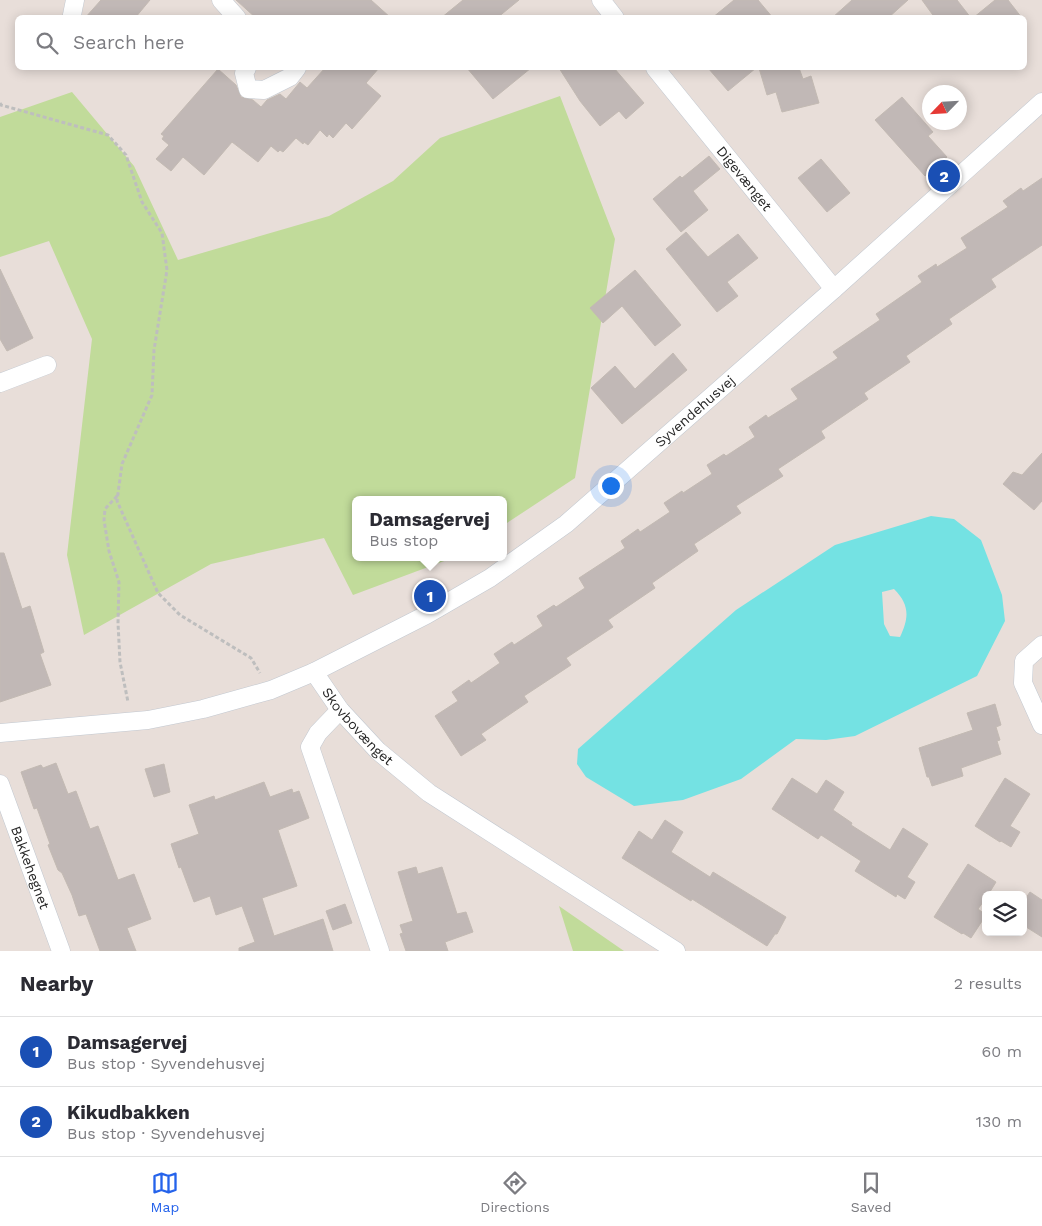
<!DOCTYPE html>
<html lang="en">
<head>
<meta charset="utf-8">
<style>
	body { margin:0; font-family:"Work Sans",sans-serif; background:#f7f7f7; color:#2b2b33 }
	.controls { position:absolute; right:15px; bottom:15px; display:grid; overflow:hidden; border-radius:8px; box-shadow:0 2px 12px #0003 }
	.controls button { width:45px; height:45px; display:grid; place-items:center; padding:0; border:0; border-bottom:1px solid #e1e1e2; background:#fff; color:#2b2b33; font:25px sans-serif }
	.compass { position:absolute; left:922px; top:85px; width:45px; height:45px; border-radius:50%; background:#fff; box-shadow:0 2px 12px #0003; rotate:245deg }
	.you { position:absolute; left:610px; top:485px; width:18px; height:18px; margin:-12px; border:4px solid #fff; border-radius:50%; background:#1a73e8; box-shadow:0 0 0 8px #1a73e833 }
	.badge { display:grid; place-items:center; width:32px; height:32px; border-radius:50%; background:#2563eb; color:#fff; font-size:16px; font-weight:700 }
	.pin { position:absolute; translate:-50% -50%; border:2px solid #fff; box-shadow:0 1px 5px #0006 }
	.popup { position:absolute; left:352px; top:496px; width:155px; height:65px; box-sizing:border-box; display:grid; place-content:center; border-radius:8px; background:#fff; filter:drop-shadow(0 1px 4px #0005); font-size:16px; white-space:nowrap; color:#7c7c81 }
	.popup b { font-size:19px; color:#2b2b33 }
	.popup::after { content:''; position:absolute; left:50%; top:100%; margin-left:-10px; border:10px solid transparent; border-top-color:#fff }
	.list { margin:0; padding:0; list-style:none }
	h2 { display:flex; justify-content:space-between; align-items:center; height:65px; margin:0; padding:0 20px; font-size:21px }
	h2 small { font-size:16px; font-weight:400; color:#7c7c81 }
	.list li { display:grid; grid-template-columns:32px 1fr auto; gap:15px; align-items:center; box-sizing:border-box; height:70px; padding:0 20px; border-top:1px solid #e1e1e2 }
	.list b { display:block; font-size:19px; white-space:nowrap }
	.list p { margin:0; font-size:16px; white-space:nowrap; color:#7c7c81 }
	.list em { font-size:16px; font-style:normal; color:#7c7c81 }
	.icon { flex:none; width:28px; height:28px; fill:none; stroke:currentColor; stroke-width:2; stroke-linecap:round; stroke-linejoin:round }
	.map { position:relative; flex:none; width:1042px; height:951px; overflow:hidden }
	.search { position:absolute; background:#fff; box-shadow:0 2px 12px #0003; left:15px; right:15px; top:15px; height:55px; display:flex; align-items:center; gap:12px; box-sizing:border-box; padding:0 18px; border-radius:8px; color:#7c7c81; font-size:19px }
	.sheet { height:205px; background:#fff }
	nav { display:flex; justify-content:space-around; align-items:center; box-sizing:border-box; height:70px; border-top:1px solid #e1e1e2; background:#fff; font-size:14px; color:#7c7c81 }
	nav a { display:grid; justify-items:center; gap:2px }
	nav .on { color:#2563eb }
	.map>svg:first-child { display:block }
	.green { fill:#c1db9a }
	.water { fill:#74e2e3; fill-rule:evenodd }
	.building { fill:#c1b8b6; stroke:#c3bab3 }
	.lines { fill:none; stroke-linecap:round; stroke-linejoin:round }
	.street-casing { stroke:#c2c8d0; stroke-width:19 }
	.path { stroke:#bebebe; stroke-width:3; stroke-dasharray:4 2.5; stroke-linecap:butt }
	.street { stroke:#fff; stroke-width:18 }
	.labels { text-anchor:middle; stroke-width:4.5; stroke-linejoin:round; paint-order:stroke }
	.street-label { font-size:14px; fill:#272727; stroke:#fff }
</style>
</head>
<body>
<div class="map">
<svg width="1042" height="951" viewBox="0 0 1042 951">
	<rect width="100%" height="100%" fill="#e8ded9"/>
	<path class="green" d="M72 92 134 166 178 260 329 216 393 181 440 138 560 96 615 239 575 478 504 525V500H356V557H455L353 595 324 538 211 564 84 635 67 555 92 339 49 241 0 257V117Z
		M559 906 624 951H573Z"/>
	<path class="water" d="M931 516 954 519 981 540 1002 595 1005 621 977 676 855 736 826 740 796 739 741 779 683 800 634 806 586 777 577 764 578 749 736 610 835 545ZM894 589C910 605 909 618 900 637L890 636 884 624 882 592Z"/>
	<path class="building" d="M101 0H150L135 18H85Z
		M236 0H371L391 18H256Z
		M463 0H519L497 18H441Z
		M734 0H758L773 18H712Z
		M852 0H908L888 18H832Z
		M922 0H957L971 18H935Z
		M995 0H1008L1022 18H973Z
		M325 68H379L366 83 381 96 352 129 346 123 333 138 329 134 327 137 320 130 308 145 304 142 303 144 296 138 283 152 280 150 278 152 271 146 258 162 232 142 204 175 183 157 171 171 156 159 169 145 162 139 164 136 161 134 218 69 236 85 241 97 253 100 261 107 267 100 280 94 286 99 300 82 307 88Z
		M467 68H531L493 99Z
		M559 68H614L644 103 626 119 619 111 600 126 580 101Z
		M708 68H756L728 91Z
		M759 68H799L803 79 811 76 819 103 782 112 776 92 767 95Z
		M902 97 933 132 928 136 947 157 925 176 875 120Z
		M709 156 720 169 693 191 708 210 681 232 653 199 680 176 682 178Z
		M821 159 850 193 827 212 798 178Z
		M1042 178V245L991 279 996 287 949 319 952 324 906 356 910 362 864 393 868 399 821 431 825 438 778 469 783 476 736 506 741 513 694 544 698 551 652 583 655 588 608 620 613 627 566 658 571 665 524 696 528 702 481 734 486 740 461 756 435 716 458 701 452 692 469 680 471 683 500 663 494 654 512 642 514 645 543 626 537 616 554 605 556 607 585 588 579 578 625 548 621 541 638 529 640 532 670 512 664 503 682 491 683 493 712 474 707 465 724 454 726 456 755 437 749 427 766 415 768 418 798 399 791 389 838 358 833 352 880 320 876 314 922 282 918 276 936 264 937 267 967 248 961 238 1008 207 1003 201 1021 188 1023 191Z
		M686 232 708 257 738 234 758 258 727 282 738 296 717 312 666 249Z
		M0 269 33 338 7 351 0 339Z
		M635 270 681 325 655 346 622 306 603 323 590 308Z
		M673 353 687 370 622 424 591 388 615 366 635 389Z
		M1042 453V501L1034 510 1003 484 1013 472 1022 475Z
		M0 553H4L22 609 30 606 44 652 40 654 51 685 0 702Z
		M995 704 1001 725 996 727 1000 740 997 741 1001 754 961 768 963 776 932 786 929 777H927L919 748 973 730 967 713Z
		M56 763 68 794 76 791 90 829 98 826 118 880 134 874 151 919 127 928 136 951H100L86 914 79 916 72 895 62 873 58 870 48 845 50 844 37 808 34 809 21 772 41 765 43 768Z
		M164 764 170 792 154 797 145 769Z
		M792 778 817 794 826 780 844 792 833 810 852 823 851 825 890 850 903 828 928 844 907 877 915 882 905 899 897 894 896 897 855 871 861 861 821 835 818 839 772 809Z
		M1005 778 1030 794 1010 826 1020 832 1011 847 1001 841 1000 842 975 826Z
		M264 782 270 797 292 789 293 793 299 791 309 818 278 830 297 886 262 898 274 936 323 919 333 951H239V948L255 942 242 906 216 915 210 896 194 902 181 867 179 868 171 844 199 834 189 805 214 796 215 800Z
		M665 820 683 832 671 852 710 877 713 872 786 917 777 934H775L767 946 692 899 691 901 622 858 639 831 652 840Z
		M968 864 996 882 988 895H986V898L978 909 986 915 971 938 963 933 962 934 934 917Z
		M416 867 418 874 442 867 457 914 466 912 473 932 445 942 448 951H406L400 934 403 933 400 925 413 921 398 872Z
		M1030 892 1042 900V937L1023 925V902Z
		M345 904 352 923 333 930 326 911Z"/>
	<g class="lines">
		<defs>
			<g id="street">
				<path d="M221 0 237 18"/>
				<path d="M601 0 615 18"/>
				<path d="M72 15 75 0"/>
				<path d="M247 68 244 73 248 89 264 90 290 77 297 68"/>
				<path id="s1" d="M655 68 834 289"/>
				<path d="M0 383 47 365"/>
				<path d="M1042 645 1024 661 1023 683 1042 725"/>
				<path id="s2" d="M314 672 340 710 378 751 429 793 676 951"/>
				<path d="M340 710 318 733 310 747 380 951"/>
				<path id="s3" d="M0 733 148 720 203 709 271 690 314 672 426 615 490 578 566 524 834 289 1042 102"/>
				<path id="s4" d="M0 784 61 951"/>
			</g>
		</defs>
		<use href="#street" class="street-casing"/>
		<path class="path" d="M0 103 1 105 108 135 126 155 142 202 162 233 167 270 154 350 152 395 122 464 117 501 158 593 180 615 251 658 260 673
			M117 496 105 509 104 520 109 551 119 582 118 623 120 662 128 702"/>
		<use href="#street" class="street"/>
	</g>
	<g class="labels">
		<g class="street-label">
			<text dy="5" stroke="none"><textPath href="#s1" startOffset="142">Digevænget</textPath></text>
			<text dy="5" stroke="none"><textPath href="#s3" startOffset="786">Syvendehusvej</textPath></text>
			<text dy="5" stroke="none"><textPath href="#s2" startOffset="70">Skovbovænget</textPath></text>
			<text dy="5" stroke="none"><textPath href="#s4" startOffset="89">Bakkehegnet</textPath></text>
		</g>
	</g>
</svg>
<div class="controls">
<button><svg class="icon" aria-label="layers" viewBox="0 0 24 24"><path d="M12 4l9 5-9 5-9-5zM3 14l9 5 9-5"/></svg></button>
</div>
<svg class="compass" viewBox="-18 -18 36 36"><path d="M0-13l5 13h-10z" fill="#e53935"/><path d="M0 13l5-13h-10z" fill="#7c7c81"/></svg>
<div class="you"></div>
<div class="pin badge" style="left:430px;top:596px;background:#1a4fb4">1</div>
<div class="popup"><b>Damsagervej</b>Bus stop</div>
<div class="pin badge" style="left:944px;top:176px;background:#1a4fb4">2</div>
<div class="search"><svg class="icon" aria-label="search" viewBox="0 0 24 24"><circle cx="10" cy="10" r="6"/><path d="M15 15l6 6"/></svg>Search here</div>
</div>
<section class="sheet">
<h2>Nearby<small>2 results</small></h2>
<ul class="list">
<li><span class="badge" style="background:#1a4fb4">1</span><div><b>Damsagervej</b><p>Bus stop · Syvendehusvej</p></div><em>60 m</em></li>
<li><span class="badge" style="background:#1a4fb4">2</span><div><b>Kikudbakken</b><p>Bus stop · Syvendehusvej</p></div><em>130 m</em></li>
</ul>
</section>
<nav>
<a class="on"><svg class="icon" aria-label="map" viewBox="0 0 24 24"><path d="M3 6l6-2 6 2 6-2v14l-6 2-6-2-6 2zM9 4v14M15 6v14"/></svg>Map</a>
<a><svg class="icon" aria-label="directions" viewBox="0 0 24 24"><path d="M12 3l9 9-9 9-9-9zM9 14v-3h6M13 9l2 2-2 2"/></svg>Directions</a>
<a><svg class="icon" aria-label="saved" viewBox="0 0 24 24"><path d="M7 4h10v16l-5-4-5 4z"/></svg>Saved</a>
</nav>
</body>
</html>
